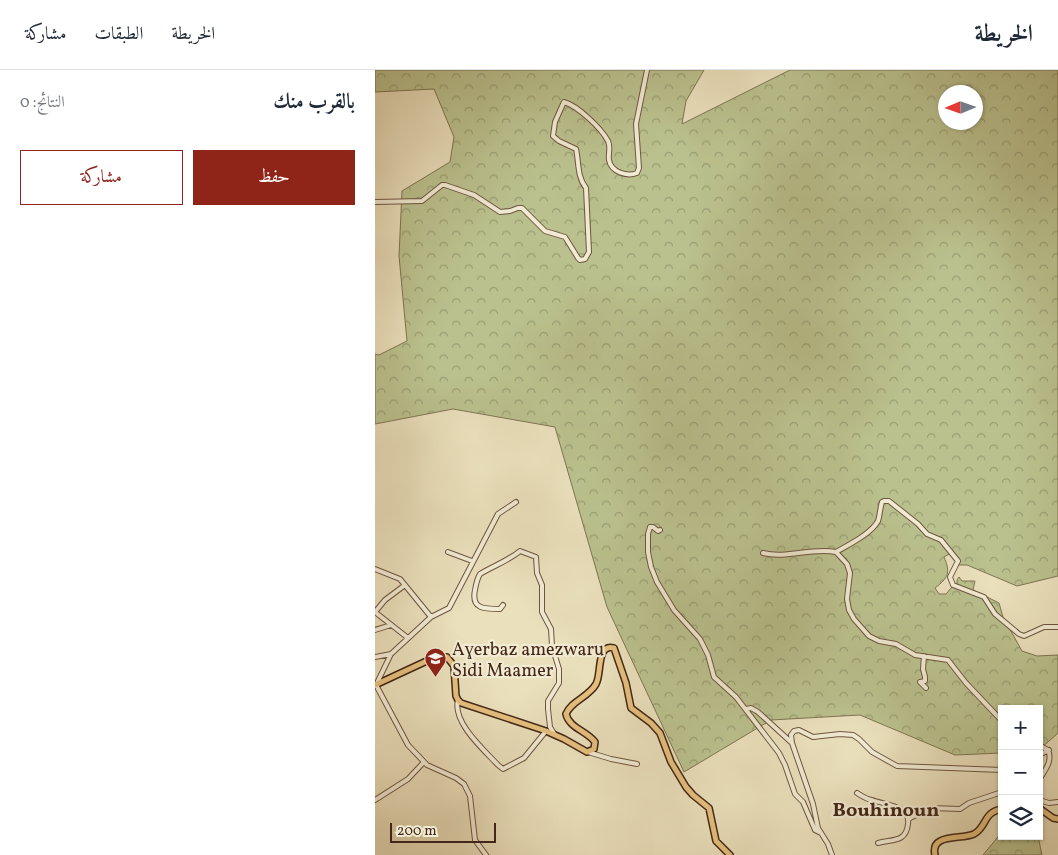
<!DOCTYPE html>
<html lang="ar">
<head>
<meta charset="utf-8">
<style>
	body { margin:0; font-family:Vollkorn,Amiri,serif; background:#f2f2f3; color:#1f2937; direction:rtl }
	.controls { position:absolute; right:15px; bottom:15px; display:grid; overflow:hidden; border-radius:0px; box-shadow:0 1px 4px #0004 }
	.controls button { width:45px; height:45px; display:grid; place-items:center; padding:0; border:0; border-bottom:1px solid #e0e1e3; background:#fff; color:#1f2937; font:25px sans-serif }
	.compass { position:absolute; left:563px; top:15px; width:45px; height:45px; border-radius:50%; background:#fff; box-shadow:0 1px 4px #0004; rotate:268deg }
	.scale { position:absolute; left:15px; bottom:12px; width:106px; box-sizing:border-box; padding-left:5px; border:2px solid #442718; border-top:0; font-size:14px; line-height:18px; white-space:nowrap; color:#442718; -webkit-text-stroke:4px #f1ebd3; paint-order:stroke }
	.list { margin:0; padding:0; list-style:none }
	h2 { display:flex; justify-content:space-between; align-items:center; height:65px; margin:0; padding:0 20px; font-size:21px }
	h2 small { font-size:16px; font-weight:400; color:#747a83 }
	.actions { display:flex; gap:10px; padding:15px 20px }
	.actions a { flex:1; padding:11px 0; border:1px solid #8f2418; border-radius:0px; text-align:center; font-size:18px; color:#8f2418 }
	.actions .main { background:#8f2418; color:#fff }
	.icon { flex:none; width:28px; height:28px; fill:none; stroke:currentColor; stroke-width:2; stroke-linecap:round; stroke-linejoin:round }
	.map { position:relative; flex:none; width:683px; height:785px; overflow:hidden; direction:ltr }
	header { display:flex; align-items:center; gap:30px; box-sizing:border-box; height:70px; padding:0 25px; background:#fff; border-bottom:1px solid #e0e1e3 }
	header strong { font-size:24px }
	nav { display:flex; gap:28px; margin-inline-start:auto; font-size:18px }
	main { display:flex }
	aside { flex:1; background:#fff }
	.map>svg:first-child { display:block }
	.forest { fill:url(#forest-crowns); stroke:#7f7453; fill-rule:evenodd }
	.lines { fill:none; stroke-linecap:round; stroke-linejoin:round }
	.minor-casing { stroke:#6e5541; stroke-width:6 }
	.major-casing { stroke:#442718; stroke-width:8 }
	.minor { stroke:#f1ebd3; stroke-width:4 }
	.major { stroke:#e5c07e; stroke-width:5 }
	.labels { text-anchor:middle; stroke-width:4.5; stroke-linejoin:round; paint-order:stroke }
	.poi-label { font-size:18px; fill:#442718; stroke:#f1ebd3; text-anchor:start }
	.quarter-label { font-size:20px; font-weight:bold; fill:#442718; stroke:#f1ebd3 }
</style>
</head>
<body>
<header>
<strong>الخريطة</strong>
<nav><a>الخريطة</a><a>الطبقات</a><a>مشاركة</a></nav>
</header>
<main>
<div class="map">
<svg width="683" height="785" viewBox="0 0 683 785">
	<defs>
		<pattern id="forest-crowns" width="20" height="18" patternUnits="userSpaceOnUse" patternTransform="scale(1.25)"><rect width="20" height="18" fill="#bac18e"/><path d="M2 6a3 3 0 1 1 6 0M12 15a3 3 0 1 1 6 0" fill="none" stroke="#999d73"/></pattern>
	</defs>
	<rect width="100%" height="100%" fill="#eae0bc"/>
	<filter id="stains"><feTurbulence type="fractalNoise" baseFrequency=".004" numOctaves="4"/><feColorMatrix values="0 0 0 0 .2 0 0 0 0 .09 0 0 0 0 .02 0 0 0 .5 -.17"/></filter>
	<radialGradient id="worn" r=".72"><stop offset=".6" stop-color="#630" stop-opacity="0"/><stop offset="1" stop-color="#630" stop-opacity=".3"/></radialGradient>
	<path class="forest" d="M0 0H329L311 31 307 54 415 0H683V506L642 516 592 495H584L576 483 569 487C576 503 573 508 560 518L564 524H571L577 517 582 514V510L584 507 587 511H600L598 520 624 533 628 547 647 581 662 586 683 585V663L664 680V639H627V683L580 685 485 645 396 650 309 702 232 537 180 357 78 339 0 354V284L4 285 32 271 24 186 27 121 75 92 79 67 59 19 0 22ZM570 22H600V52H570Z
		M627 762V766H663L667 785H608Z"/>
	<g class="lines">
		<defs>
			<path id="minor" d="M0 132 47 131 67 115H70L99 125 125 142 135 141 143 138H147L170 161 190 167 203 188 205 190 210 189 214 182 211 118C202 107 204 92 201 79L184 71 178 66 180 52 188 34 189 32C203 36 226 58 233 71 236 77 233 84 234 90 236 102 252 107 262 103L264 98 261 54 272 0
				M285 460 283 461 278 457H275L273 464V482L276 497 282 512 299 540 325 569 333 585 339 607 361 627 404 683 410 695 420 724 428 732 440 760 446 763
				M73 482 97 491
				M461 482C473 475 496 464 503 451 505 445 505 438 507 432L509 431H514L543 454 552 464 566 470 583 491 575 507 578 515 609 527 620 544 644 564 649 566 669 557H683
				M388 483C412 489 437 477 461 482L472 494 475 503 472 529 474 540 479 549 494 566 504 571 521 574 540 585 573 590 591 613 627 651
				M0 499 25 509 56 547 16 584 1 615 33 675 52 695 81 708 89 714 95 726 100 770 111 785
				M128 535 125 539C109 539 96 539 100 520 101 514 102 509 105 504 118 496 133 491 145 481L161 487 162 503 167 515V542L176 559 177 576 184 599V613L173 631V639L175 657 180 665
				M0 542 33 568
				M0 542 10 530 30 515
				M56 547 74 538 123 444 141 432
				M0 560 16 555
				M549 586 548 599 550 607V611L545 612 551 618
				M0 587 16 584
				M83 630C77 652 109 680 123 695L128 699 149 688 171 661
				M371 639 376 638 383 642 417 673
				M664 675 673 680C678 691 670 700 664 710
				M213 682 236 689 262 694
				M664 685 674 680
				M482 723C487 726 491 729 497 730 509 735 536 735 533 754 531 773 517 769 503 773
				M0 730 33 709 49 692
				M664 730 674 733 683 732
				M533 750 535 748 556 738 585 739 594 733 627 722
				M457 785 453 774 443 758 438 734 417 673 416 665 419 661 424 660 438 667 465 664 478 665 484 669 497 682 522 696 627 700"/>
			<path id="major" d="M0 615 56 589 63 587H72L79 596 81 626 83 630 86 633 171 661 189 669 212 682 219 679 220 672C212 661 194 658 191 644 196 631 214 627 221 614 227 604 221 573 239 578L251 613 256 638 276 653 285 663 296 692 311 717 318 725 334 738 341 771 355 785
				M664 738 678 748 683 749
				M560 785C555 763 586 770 599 764 612 757 608 742 627 739"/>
		</defs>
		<use href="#minor" class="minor-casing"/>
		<use href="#major" class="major-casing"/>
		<use href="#minor" class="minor"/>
		<use href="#major" class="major"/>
	</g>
	<defs>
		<symbol id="school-pin" viewBox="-11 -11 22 30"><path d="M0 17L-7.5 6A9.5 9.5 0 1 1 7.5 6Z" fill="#8f2418" stroke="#f1ebd3"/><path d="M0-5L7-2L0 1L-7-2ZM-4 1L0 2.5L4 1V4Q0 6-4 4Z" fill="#fff"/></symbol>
	</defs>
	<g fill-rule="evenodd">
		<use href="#school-pin" x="48" y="576" width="25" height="34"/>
	</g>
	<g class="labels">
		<g class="poi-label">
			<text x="77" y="585">Aɣerbaz amezwaru<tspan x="77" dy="21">Sidi Maamer</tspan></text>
		</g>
		<g class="quarter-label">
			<text x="511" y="746">Bouhinoun</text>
		</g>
	</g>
	<rect width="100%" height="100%" filter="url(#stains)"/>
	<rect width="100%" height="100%" fill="url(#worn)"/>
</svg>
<div class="controls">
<button>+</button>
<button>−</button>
<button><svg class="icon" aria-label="layers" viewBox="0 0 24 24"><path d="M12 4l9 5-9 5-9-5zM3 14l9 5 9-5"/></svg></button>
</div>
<svg class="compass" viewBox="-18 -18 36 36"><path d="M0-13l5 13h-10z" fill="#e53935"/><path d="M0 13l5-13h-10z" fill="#747a83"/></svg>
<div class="scale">200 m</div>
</div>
<aside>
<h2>بالقرب منك<small>النتائج: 0</small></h2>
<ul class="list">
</ul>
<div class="actions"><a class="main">حفظ</a><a>مشاركة</a></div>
</aside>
</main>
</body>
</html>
